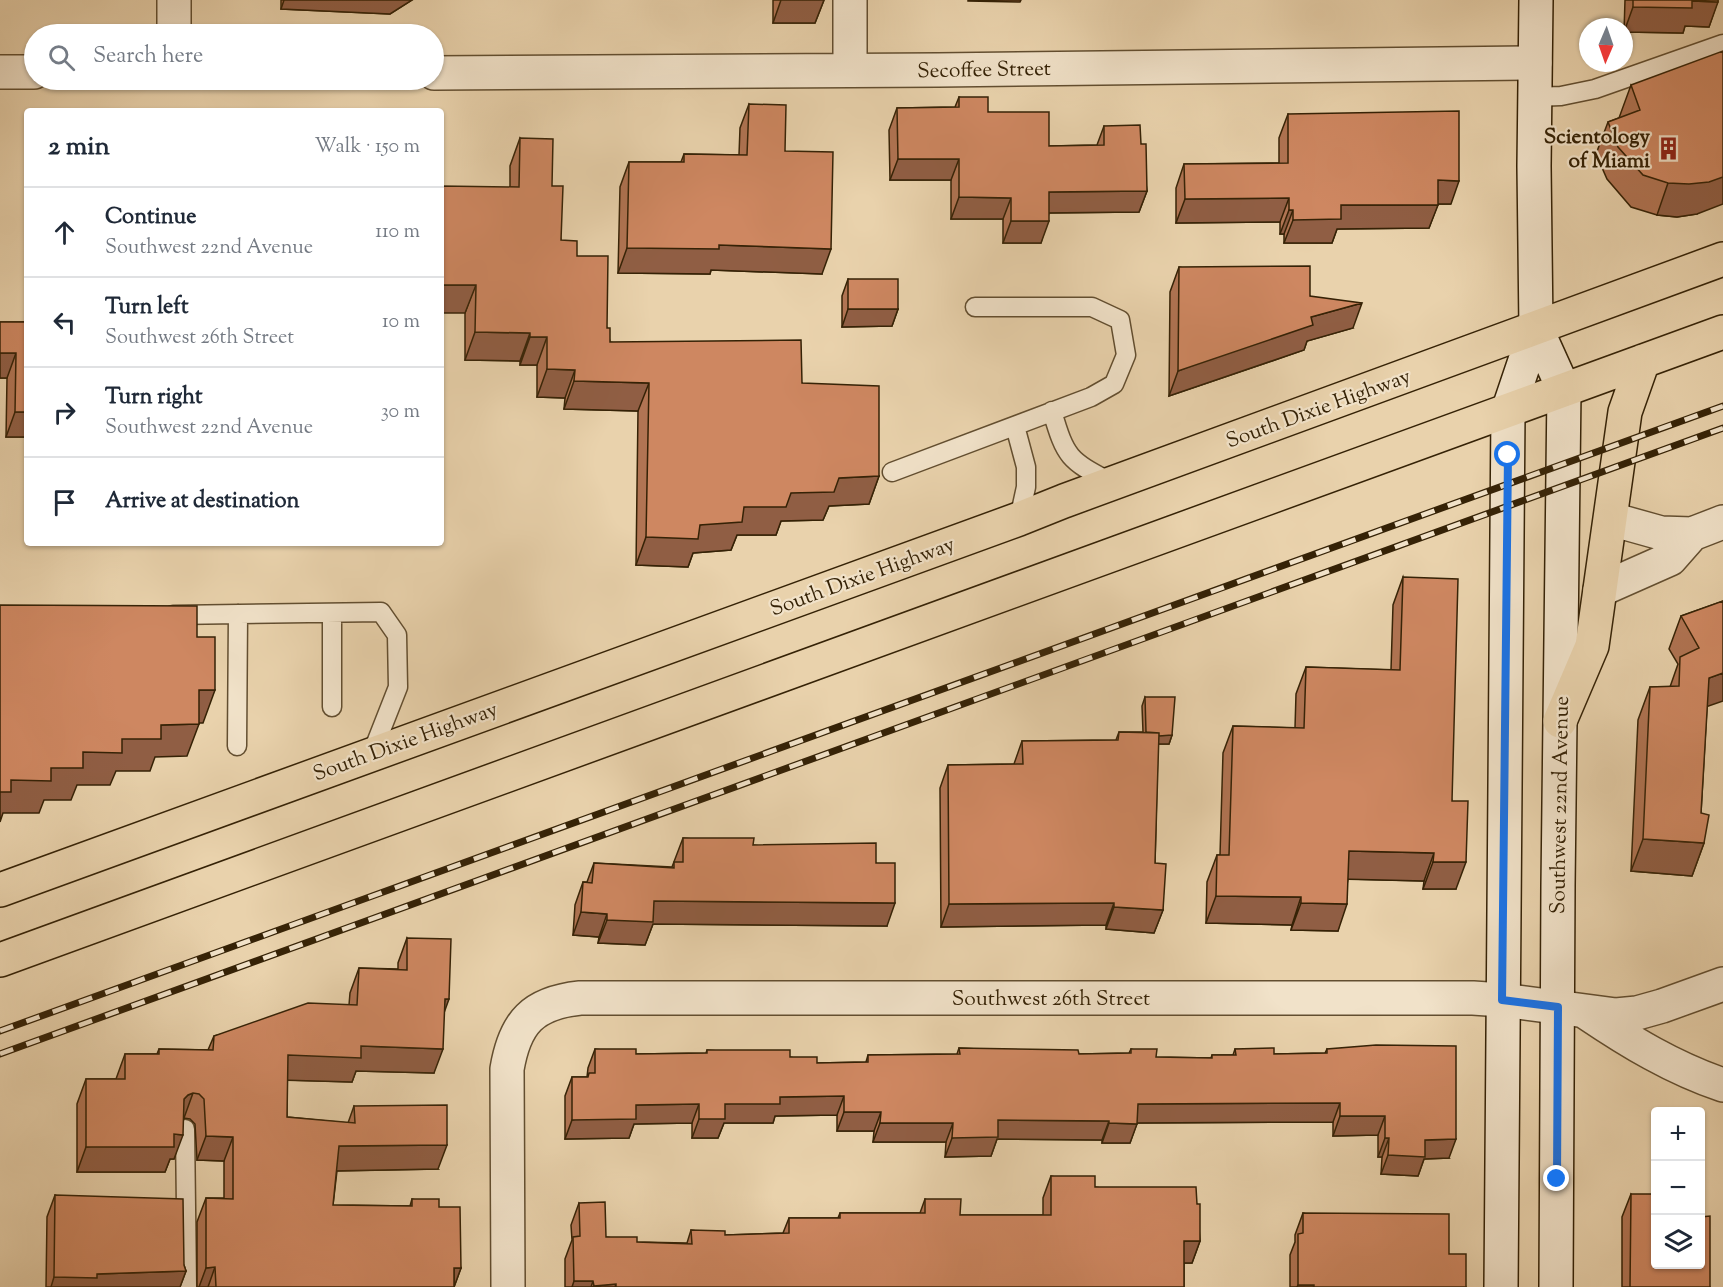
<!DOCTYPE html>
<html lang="en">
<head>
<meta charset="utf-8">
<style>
	body { margin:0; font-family:"Sorts Mill Goudy",serif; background:#f6f6f7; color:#1f2937 }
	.controls { position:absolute; right:18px; bottom:18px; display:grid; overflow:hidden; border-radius:6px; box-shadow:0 2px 4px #0004 }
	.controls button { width:54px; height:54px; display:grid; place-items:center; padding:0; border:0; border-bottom:2px solid #e0e1e3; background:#fff; color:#1f2937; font:30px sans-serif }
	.compass { position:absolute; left:1579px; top:18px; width:54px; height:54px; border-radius:50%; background:#fff; box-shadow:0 2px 4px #0004; rotate:182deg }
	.stop { position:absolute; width:18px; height:18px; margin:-14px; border:4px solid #1a73e8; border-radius:50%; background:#fff }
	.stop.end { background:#1a73e8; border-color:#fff; box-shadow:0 2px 6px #0008 }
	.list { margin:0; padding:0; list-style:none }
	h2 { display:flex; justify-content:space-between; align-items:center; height:78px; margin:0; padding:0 24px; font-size:26px }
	h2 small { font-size:20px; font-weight:400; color:#747a83 }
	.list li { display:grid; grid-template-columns:39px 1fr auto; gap:18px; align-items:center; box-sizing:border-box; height:90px; padding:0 24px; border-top:2px solid #e0e1e3 }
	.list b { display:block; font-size:22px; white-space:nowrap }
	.list p { margin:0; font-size:20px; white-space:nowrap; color:#747a83 }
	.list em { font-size:20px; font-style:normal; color:#747a83 }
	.icon { flex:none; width:33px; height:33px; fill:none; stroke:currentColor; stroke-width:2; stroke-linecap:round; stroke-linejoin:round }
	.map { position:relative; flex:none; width:1723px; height:1287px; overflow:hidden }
	.search { position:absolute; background:#fff; box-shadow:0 2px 4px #0004; left:24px; top:24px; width:420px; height:66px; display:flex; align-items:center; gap:15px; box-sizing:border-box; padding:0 21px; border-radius:33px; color:#747a83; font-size:22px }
	.panel { position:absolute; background:#fff; box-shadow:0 2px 4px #0004; left:24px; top:108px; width:420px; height:438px; border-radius:6px }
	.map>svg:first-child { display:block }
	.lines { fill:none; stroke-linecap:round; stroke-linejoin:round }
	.lane-casing { stroke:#624e30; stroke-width:21 }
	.street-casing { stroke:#624e30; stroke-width:36 }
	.secondary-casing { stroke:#352206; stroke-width:36 }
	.highway-casing { stroke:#352206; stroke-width:36 }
	.lane { stroke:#f1e2c9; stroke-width:18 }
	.street { stroke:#f1e2c9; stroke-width:33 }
	.secondary { stroke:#f1e2c9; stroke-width:33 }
	.highway { stroke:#e9d2ac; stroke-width:33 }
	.rail-casing { stroke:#352206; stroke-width:7 }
	.rail { stroke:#f1e2c9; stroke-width:4.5; stroke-dasharray:14; stroke-linecap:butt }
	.wall { fill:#b17453; stroke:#352206; stroke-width:1.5 }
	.shaded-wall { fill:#905e44; stroke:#352206; stroke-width:1.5 }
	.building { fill:#ce8761; stroke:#352206; stroke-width:1.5 }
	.route { stroke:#1a73e8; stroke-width:8 }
	.labels { text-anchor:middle; stroke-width:4.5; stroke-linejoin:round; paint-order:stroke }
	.street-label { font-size:21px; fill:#352206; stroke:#f1e2c9 }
	.poi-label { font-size:21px; font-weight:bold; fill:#352206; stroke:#f1e2c9; text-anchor:end }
</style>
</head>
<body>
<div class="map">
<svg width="1723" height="1287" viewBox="0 0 1723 1287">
	<rect width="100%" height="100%" fill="#e9d2ac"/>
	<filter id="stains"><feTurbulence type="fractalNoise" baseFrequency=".00333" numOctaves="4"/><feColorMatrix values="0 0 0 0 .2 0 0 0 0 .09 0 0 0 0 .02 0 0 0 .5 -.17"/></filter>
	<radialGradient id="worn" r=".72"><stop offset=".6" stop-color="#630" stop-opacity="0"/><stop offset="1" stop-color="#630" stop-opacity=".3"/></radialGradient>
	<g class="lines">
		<defs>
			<path id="lane" d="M1534 97 1561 96 1595 89 1723 44
				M1052 411C1066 459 1069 460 1112 483
				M1015 426 1026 467V487L1019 519
				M892 472 1091 397 1114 384 1126 355 1120 320 1092 307H975
				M173 615 381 612 397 635 398 687 372 753
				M332 707V613
				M237 746 238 614
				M185 1129 187 1287"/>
			<path id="street" d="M174 0V34
				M850 70V0
				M0 72H34
				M434 73 938 70 1535 63
				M1611 519 1661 533 1692 534 1723 522
				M1600 590 1670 559 1692 534
				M1587 1013C1630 1042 1673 1068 1723 1085
				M508 1287 507 1069C515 1022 533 1003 580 998H1473L1502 1000 1616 1015 1637 1013 1662 1006 1723 984"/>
			<path id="secondary" d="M1536 328 1564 390 1558 886 1556 1287
				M1501 1287 1508 411 1536 328 1534 166 1536 0"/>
			<path id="highway" d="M1560 721 1592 646 1625 412 1643 361
				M0 890 1019 519 1064 501 1723 259
				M0 960 1723 332"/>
		</defs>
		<use href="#lane" class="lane-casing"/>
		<use href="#street" class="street-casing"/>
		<use href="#secondary" class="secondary-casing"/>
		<use href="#highway" class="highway-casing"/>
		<use href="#lane" class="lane"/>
		<use href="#street" class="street"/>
		<use href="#secondary" class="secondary"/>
		<use href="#highway" class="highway"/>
		<defs>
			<path id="rail" d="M0 1031 1723 406
				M0 1054 1723 428"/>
		</defs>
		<use href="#rail" class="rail-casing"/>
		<use href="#rail" class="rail"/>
	</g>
	<path class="wall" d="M281 0H412L390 14 281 9Z
		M773 0H824L815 23H773Z
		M1625 0H1718L1709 27 1685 26 1683 33 1624 32Z
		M1631 85 1697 214 1677 217 1657 215 1631 207 1607 179 1596 154 1608 122 1619 118Z
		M959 97 988 112 1049 146 1097 145 1104 126 1141 144 1147 191 1139 212 1049 213 1041 243H1003V219H951V180H890L889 130 897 108 955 107Z
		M749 104 785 151 822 274 711 270 710 274 618 273 620 187 629 162H681L684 154 739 155 740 128Z
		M1288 114 1451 204H1438L1429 228 1337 229 1332 243H1284V234H1280V222L1176 223V188L1184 164 1279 163V138Z
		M520 138 552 186 561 240 577 256 607 328 610 342 802 383 879 476 869 504 829 506 823 520 781 521 776 535H737L731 550 693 553 688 567 636 565 638 411 564 409 565 398 537 397V365H520V361L465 360V313L510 187V166Z
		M1179 267 1310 296 1353 328 1307 341 1304 350 1169 396 1170 292Z
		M848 279 898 309 892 326 842 327V296Z
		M0 322H27V437H6L7 378H0Z
		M1403 577 1452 801 1456 889H1423L1424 881 1348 879 1338 931 1291 930 1292 925 1206 923 1207 882 1217 855H1220L1223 753 1233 726 1295 728 1296 694 1306 667 1391 670 1393 605Z
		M1723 601 1707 707 1701 813 1704 843 1692 876 1631 871 1638 720 1650 687H1670L1678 664 1669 649 1681 616Z
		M1145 697 1172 735 1169 744H1158L1155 863 1163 910 1154 933 1106 929V925L941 927 940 788 948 765 1014 764 1022 741 1116 740 1119 732H1143L1142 706Z
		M683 838 753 845 876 863 887 926 653 924 645 945 598 943 599 937 573 935 575 905 583 882H587L594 863 672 867Z
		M407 938 444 1011 434 1073 356 1071 352 1082 287 1080V1117L348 1123 354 1106 438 1169 337 1171 333 1205 410 1206 412 1199 439 1207 461 1268 454 1287H197V1222L206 1198H224V1161L197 1160 195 1124 190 1119 184 1118 174 1159H170L165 1172H77V1104L86 1079H116L125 1054H157L159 1049 208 1050 214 1036 349 1005 350 993 359 968 398 969V963Z
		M959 1048 1079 1054 1129 1053 1131 1049 1156 1057 1211 1058 1212 1055H1233L1235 1049 1274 1054 1325 1053 1327 1049 1449 1158 1424 1159 1418 1176 1381 1174 1382 1157H1378V1135L1333 1136V1122L1137 1123 1130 1143H1102V1140L997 1139 991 1156 945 1157 946 1142H873L874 1131H837V1115L775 1116 773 1123H724L718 1138H692V1123L634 1124 629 1138 565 1139V1096L572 1077H587L588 1068 595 1049 636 1054 706 1053 707 1050 790 1057 817 1063 866 1062 868 1055 957 1054Z
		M1051 1176 1095 1187 1197 1204 1200 1241 1192 1263H1184V1287H565V1259L572 1240 571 1225 579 1203 606 1237 637 1242 687 1243 691 1230 725 1235 783 1233 789 1218H838L840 1213H920L925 1199 960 1215H1043V1198Z
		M1631 1194 1710 1287H1622V1217Z
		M55 1195 184 1265 186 1271 180 1287H46L47 1217Z
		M1303 1213 1449 1254 1466 1287H1290V1255L1295 1242V1235Z"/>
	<path class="shaded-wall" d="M284 0H412L390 14 281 9Z
		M781 0H824L815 23H773Z
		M968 0H1021L1020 2 968 1Z
		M1692 1 1718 2 1709 27 1685 26 1683 33 1624 32 1633 7Z
		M898 159H959L951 180H890Z
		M1723 177V204L1697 214 1677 217 1657 215 1668 183Z
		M1438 180 1459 181 1451 204H1429Z
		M1147 191 1139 212 1041 213 1049 192Z
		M959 197 1011 198 1003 219H951Z
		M1289 198 1280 222 1176 223 1185 199Z
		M1341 205H1438L1429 228 1337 229 1332 243H1284L1293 220Z
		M1289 210H1293L1284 234H1280Z
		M1011 221H1049L1041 243H1003Z
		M719 245 831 249 822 274 711 270 710 274 618 273 627 248Z
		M441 285H476L465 313H441Z
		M1362 303 1353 328 1307 341 1304 350 1169 396 1178 371 1311 317Z
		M848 309H898L892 326 842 327Z
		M475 332 530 333 520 361 465 360Z
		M530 337H547L537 365H520Z
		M0 353H16L7 378H0Z
		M547 369 575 370 565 398 537 397Z
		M574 381 649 383 638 411 564 409Z
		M15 412H27V437H6Z
		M879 476 869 504 829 506 823 520 781 521 776 535H737L731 550 693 553 688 567 636 565 646 537 700 525 744 507 839 478Z
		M1723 673V701L1697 710 1709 678Z
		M199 690H215L203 723H187Z
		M199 724 187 756 155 757 150 771H116L110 785H77L71 800H44L39 813H3L0 822V792L11 780 51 768 83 752 161 725Z
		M1172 735 1169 744H1143L1146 736Z
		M1643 839 1704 843 1692 876 1631 871Z
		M1349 851 1434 853 1424 881 1339 879Z
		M1433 862H1466L1456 889H1423Z
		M1216 896 1301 897 1292 925 1206 923Z
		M654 901 895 903 887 926 653 924 645 945 598 943 607 920Z
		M1114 903 1106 925 941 927 949 904Z
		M1301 903 1347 904 1338 931 1291 930Z
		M1114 907 1163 910 1154 933 1106 929Z
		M581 912 607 914 599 937 573 935Z
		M445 999H449L440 1024Z
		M361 1046 443 1049 434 1073 356 1071 352 1082 279 1080 288 1055Z
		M193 1093 184 1118 179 1120 184 1099 188 1095Z
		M844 1096 837 1115 775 1116 773 1123H724L718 1138H692L699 1119 725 1104 780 1097Z
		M1340 1103 1333 1122 1131 1123 1138 1104Z
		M699 1104 692 1123 634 1124 629 1138 565 1139 572 1120 636 1105Z
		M844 1112H881L874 1131H837Z
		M1340 1116H1385L1378 1135 1333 1136Z
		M998 1120 1109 1121 1102 1140 997 1139 991 1156 945 1157 952 1138Z
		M880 1123H953L946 1142H873Z
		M1109 1123 1137 1124 1130 1143H1102Z
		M174 1134 183 1135 174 1159H170L165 1172H77L86 1147Z
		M206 1136 233 1137 224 1161 197 1160Z
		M1385 1138H1389L1382 1157H1378Z
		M1456 1139 1449 1158 1424 1159 1418 1176 1381 1174 1388 1155 1425 1140Z
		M447 1145 438 1169 330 1171 339 1146Z
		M1184 1241H1200L1192 1263H1176Z
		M215 1267 208 1287H199L206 1268Z
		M454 1268H461L454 1287Z
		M186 1271 180 1287H51L54 1277 97 1274Z
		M574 1281H593L591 1287H572Z
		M616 1284 615 1287H593L594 1286Z
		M1298 1285H1314L1313 1287H1297Z"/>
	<path class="building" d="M1633 0H1718V2L1692 1V8L1633 7Z
		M1723 51V177L1709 182 1689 184 1668 183 1643 175 1618 147 1608 122 1640 110 1631 85Z
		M959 97H988V112H1049V146L1104 145V126L1140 125 1141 144H1146L1147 191 1049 192V221H1011V198L959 197V159H898L897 108 959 107Z
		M749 104 786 105 785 151 833 152 831 249 719 245V249L627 248 629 162H684V154L747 155Z
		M1459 111V181L1438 180V205H1341V219L1293 220V210H1289V198L1185 199 1184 164 1288 163V114Z
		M520 138 553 139 552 186H563L561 240 577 241V256H608L607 328H610V342L801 340 802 383 879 386V476L839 478 834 492 791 493 786 507H744L742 522 700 525 698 539 646 537 649 383 574 381 575 370 547 369V337H530V333L475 332 476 285H441V186L519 187Z
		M1310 266V296L1362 303 1311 317 1313 325 1178 371 1179 267Z
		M848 279H898V309H848Z
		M0 322H27V412H15L16 353H0Z
		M1403 577 1458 579 1452 801H1468L1466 862H1433L1434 853 1349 851 1347 904 1301 903V897L1216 896 1217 855H1229L1233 726 1304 728 1306 667 1400 670Z
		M1723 601V673L1709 678 1701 813 1709 815 1704 843 1643 839 1650 687 1679 686 1680 657 1699 648 1681 616Z
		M0 605 197 606V637H215V690H199V724L161 725V739H122V753L83 752V768H51V781L11 780V792H0Z
		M1145 697H1175L1172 735 1159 736V733L1146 732Z
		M1119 732 1159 733 1155 863 1166 864 1163 910 1114 907V903L949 904 948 765 1023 764 1022 741 1118 740Z
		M683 838H754L753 845 876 843V863H895V903L654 901 653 922 607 920V914L581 912 583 882 592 883 594 863 674 868V862H683Z
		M407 938 451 939 449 999H445L443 1049 361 1046V1058L288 1055 287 1117 355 1123 354 1106 447 1105V1145L339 1146 333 1205 412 1206V1199H439V1207H460L461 1268H454V1287H216L215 1267 206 1268V1198L233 1199V1137L206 1136 204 1099 199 1094 193 1093 188 1095 184 1099 183 1135 174 1134V1147H86V1079H125V1054H159V1049L213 1050 214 1036 308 1003 357 1005 359 968 407 970Z
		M1376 1045 1456 1046V1139L1425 1140V1157L1388 1155 1389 1138H1385V1116H1340V1103L1138 1104 1137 1124 1109 1123V1121L998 1120V1137L952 1138 953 1123H880L881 1112H844V1096L780 1097V1104H725V1119H699V1104L636 1105V1119L572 1120V1077H588L589 1073H595V1049H636V1054L707 1053V1050H790V1057H817V1063L868 1062V1055L960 1054 959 1048 1078 1050 1079 1054 1131 1053V1049H1157L1156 1057 1212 1058V1055H1236L1235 1049 1274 1048V1054L1327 1053V1049Z
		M1051 1176H1095V1187H1196L1197 1204H1200V1241H1184V1287H616V1284L594 1286 593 1281H574L573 1237 580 1236 579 1203 605 1202 606 1237H637V1242L692 1244 691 1230 725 1231V1235L789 1233V1218H840V1213H925V1199H961L960 1215H1051Z
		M1631 1194H1656V1264H1701V1217L1710 1216V1287H1630Z
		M55 1195 183 1199 184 1265 186 1271 97 1274V1278L54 1277Z
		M1303 1213 1449 1214V1254H1466V1287H1314V1285H1298V1234L1303 1233Z"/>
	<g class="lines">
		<path class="route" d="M1508 455 1502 1000 1558 1007 1557 1179"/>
	</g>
	<defs>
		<symbol id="building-bare" viewBox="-9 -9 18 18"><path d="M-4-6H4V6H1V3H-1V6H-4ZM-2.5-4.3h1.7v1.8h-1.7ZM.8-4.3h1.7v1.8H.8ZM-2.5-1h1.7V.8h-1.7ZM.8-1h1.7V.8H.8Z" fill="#8f2418" stroke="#f1e2c9" stroke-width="2.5" paint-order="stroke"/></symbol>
	</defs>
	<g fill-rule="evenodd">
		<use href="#building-bare" x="1652" y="132" width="33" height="33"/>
	</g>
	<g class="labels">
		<g class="street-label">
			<text transform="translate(984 69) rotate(-1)" y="7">Secoffee Street</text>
			<text transform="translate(1318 408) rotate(-20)" y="7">South Dixie Highway</text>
			<text transform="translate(862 576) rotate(-20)" y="7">South Dixie Highway</text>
			<text transform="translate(405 741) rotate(-20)" y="7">South Dixie Highway</text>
			<text transform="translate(1559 805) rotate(-89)" y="7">Southwest 22nd Avenue</text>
			<text x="1051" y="1005">Southwest 26th Street</text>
		</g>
		<g class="poi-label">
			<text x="1650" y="143">Scientology<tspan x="1650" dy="24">of Miami</tspan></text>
		</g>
	</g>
	<rect width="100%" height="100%" filter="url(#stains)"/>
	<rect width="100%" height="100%" fill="url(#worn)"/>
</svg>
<div class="controls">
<button>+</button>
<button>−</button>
<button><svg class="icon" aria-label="layers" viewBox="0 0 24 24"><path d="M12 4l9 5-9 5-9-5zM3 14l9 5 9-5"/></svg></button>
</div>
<svg class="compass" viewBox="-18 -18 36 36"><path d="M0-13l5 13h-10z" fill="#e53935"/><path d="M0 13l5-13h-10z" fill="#747a83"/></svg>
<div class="stop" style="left:1508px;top:455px"></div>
<div class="stop end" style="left:1557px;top:1179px"></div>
<div class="search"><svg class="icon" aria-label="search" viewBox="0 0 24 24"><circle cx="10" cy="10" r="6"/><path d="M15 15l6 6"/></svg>Search here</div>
<section class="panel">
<h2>2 min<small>Walk · 150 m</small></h2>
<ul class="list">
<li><svg class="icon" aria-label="ahead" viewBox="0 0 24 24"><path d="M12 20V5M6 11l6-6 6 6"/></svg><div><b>Continue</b><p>Southwest 22nd Avenue</p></div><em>110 m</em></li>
<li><svg class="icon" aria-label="left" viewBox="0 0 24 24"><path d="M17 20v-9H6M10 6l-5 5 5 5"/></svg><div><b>Turn left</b><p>Southwest 26th Street</p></div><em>10 m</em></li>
<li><svg class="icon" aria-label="right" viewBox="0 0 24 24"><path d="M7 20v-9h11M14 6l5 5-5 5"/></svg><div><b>Turn right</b><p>Southwest 22nd Avenue</p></div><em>30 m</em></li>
<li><svg class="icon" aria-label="arrive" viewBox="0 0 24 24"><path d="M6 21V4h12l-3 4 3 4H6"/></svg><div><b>Arrive at destination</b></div></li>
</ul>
</section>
</div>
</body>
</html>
